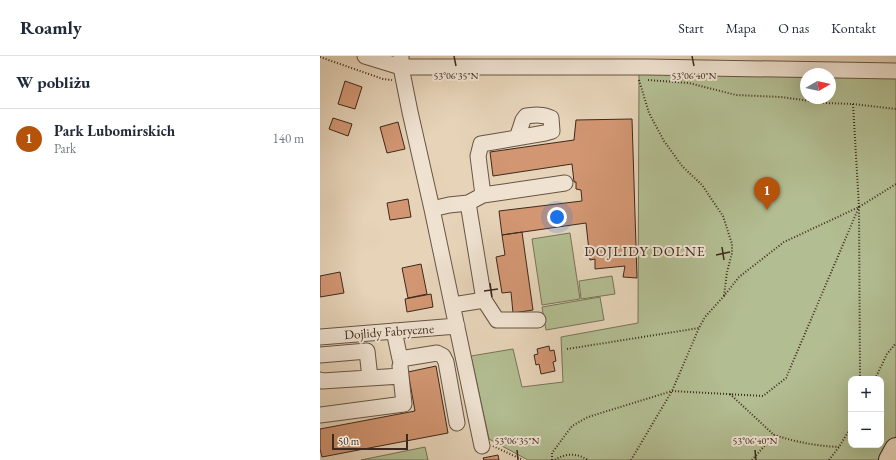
<!DOCTYPE html>
<html lang="pl">
<head>
<meta charset="utf-8">
<style>
	body { margin:0; font-family:"EB Garamond",serif; background:#f2f2f3; color:#1f2937 }
	.controls { position:absolute; right:12px; bottom:12px; display:grid; overflow:hidden; border-radius:8px; box-shadow:0 4px 16px #0002 }
	.controls button { width:36px; height:36px; display:grid; place-items:center; padding:0; border:0; border-bottom:1px solid #e0e1e3; background:#fff; color:#1f2937; font:20px sans-serif }
	.compass { position:absolute; left:480px; top:12px; width:36px; height:36px; border-radius:50%; background:#fff; box-shadow:0 4px 16px #0002; rotate:81deg }
	.scale { position:absolute; left:12px; bottom:10px; width:76px; box-sizing:border-box; padding-left:4px; border:2px solid #3e291c; border-top:0; font-size:11px; line-height:14px; white-space:nowrap; color:#3e291c; -webkit-text-stroke:3px #efe2d1; paint-order:stroke }
	.you { position:absolute; left:237px; top:161px; width:14px; height:14px; margin:-10px; border:3px solid #fff; border-radius:50%; background:#1a73e8; box-shadow:0 0 0 6px #1a73e833 }
	.badge { display:grid; place-items:center; width:26px; height:26px; border-radius:50%; background:#b45309; color:#fff; font-size:13px; font-weight:700 }
	.pin { position:absolute; translate:-50% -33px; filter:drop-shadow(0 1px 2px #0008) }
	.pin::after { content:''; position:absolute; top:21px; width:14px; height:12px; background:inherit; clip-path:polygon(0 0,100% 0,50% 100%) }
	.list { margin:0; padding:0; list-style:none }
	h2 { display:flex; justify-content:space-between; align-items:center; height:52px; margin:0; padding:0 16px; font-size:17px }
	h2 small { font-size:13px; font-weight:400; color:#747a83 }
	.list li { display:grid; grid-template-columns:26px 1fr auto; gap:12px; align-items:center; box-sizing:border-box; height:60px; padding:0 16px; border-top:1px solid #e0e1e3 }
	.list b { display:block; font-size:15px; white-space:nowrap }
	.list p { margin:0; font-size:13px; white-space:nowrap; color:#747a83 }
	.list em { font-size:13px; font-style:normal; color:#747a83 }
	.map { position:relative; flex:none; width:576px; height:404px; overflow:hidden }
	header { display:flex; align-items:center; gap:24px; box-sizing:border-box; height:56px; padding:0 20px; background:#fff; border-bottom:1px solid #e0e1e3 }
	header strong { font-size:19px }
	nav { display:flex; gap:22px; margin-inline-start:auto; font-size:14px }
	main { display:flex }
	aside { flex:1; background:#fff }
	.map>svg:first-child { display:block }
	.green { fill:#b2bd91; stroke:#787356; fill-rule:evenodd }
	.building { fill:#d29672; stroke:#3e291c }
	.lines { fill:none; stroke-linecap:round; stroke-linejoin:round }
	.minor-casing { stroke:#685443; stroke-width:17 }
	.highway-casing { stroke:#3e291c; stroke-width:24 }
	.path { stroke:#3e291c; stroke-width:2; stroke-dasharray:1 2; stroke-linecap:butt }
	.minor { stroke:#efe2d1; stroke-width:15 }
	.highway { stroke:#e6d3b8; stroke-width:22 }
	.ticks { fill:none; stroke:#3e291c; stroke-width:1.5 }
	.labels { text-anchor:middle; stroke-width:4; stroke-linejoin:round; paint-order:stroke }
	.street-label { font-size:13px; fill:#3e291c; stroke:#efe2d1 }
	.neighbourhood-label { font-size:14px; letter-spacing:1px; fill:#3e291c; stroke:#efe2d1 }
	.ticks-label { font-size:10px; text-anchor:middle; fill:#3e291c; stroke:#efe2d1; stroke-width:4; stroke-linejoin:round; paint-order:stroke }
</style>
</head>
<body>
<header>
<strong>Roamly</strong>
<nav><a>Start</a><a>Mapa</a><a>O nas</a><a>Kontakt</a></nav>
</header>
<main>
<aside>
<h2>W pobliżu<small></small></h2>
<ul class="list">
<li><span class="badge">1</span><div><b>Park Lubomirskich</b><p>Park</p></div><em>140 m</em></li>
</ul>
</aside>
<div class="map">
<svg width="576" height="404" viewBox="0 0 576 404">
	<rect width="100%" height="100%" fill="#e6d3b8"/>
	<filter id="stains"><feTurbulence type="fractalNoise" baseFrequency=".005" numOctaves="4"/><feColorMatrix values="0 0 0 0 .2 0 0 0 0 .09 0 0 0 0 .02 0 0 0 .5 -.17"/></filter>
	<radialGradient id="worn" r=".72"><stop offset=".6" stop-color="#630" stop-opacity="0"/><stop offset="1" stop-color="#630" stop-opacity=".3"/></radialGradient>
	<path class="green" d="M319 18 486 20V42H510V20L576 21V380L562 404H208L169 383 151 300 193 293 202 331 243 326 241 281 318 267ZM531 323H561V389H531Z
		M250 177 260 243 222 249 212 183Z
		M292 220 295 238 261 243 259 225Z
		M280 241 284 264 226 274 222 251Z
		M105 391 108 404H41Z"/>
	<path class="building" d="M25 25 42 31 35 53 18 48Z
		M13 62 32 68 28 80 9 73Z
		M312 63 317 222 303 221 305 210 275 213V203L270 204 266 167 182 179 179 155 262 145 261 134 256 133V126H254L252 108 173 120 170 96 254 84 256 64Z
		M78 66 85 93 67 97 60 71Z
		M88 143 91 161 70 164 67 147Z
		M202 176 213 254 193 257 191 236 182 237 176 201 185 199 182 179Z
		M101 208 107 238 88 242 82 212Z
		M20 216 24 237 0 241V220Z
		M111 238 113 251 87 256 85 243Z
		M229 290 230 295 234 294 236 305 233 306 235 315 221 318 219 308 216 309 214 299 218 298 217 293Z
		M116 310 128 377 2 401 0 393V373L95 355 88 316Z
		M178 399 179 404H164L163 402Z"/>
	<g class="lines">
		<defs>
			<path id="minor" d="M45 0 81 11H327L576 15
				M81 0V11L90 56 112 153 162 390
				M163 139 158 100 161 88 225 77 232 75 231 62C223 58 215 59 206 60L203 64 197 82
				M148 147 164 244 177 264H218
				M112 153 129 149 148 147 163 139 245 127
				M133 249 164 244
				M74 275 80 303 117 297 123 300 126 306 137 367
				M0 281 137 270
				M0 299 47 295 50 322
				M0 324 2 325 81 320 80 310
				M0 359 84 348 81 320"/>
			<path id="highway" d="M570 404 576 393"/>
		</defs>
		<use href="#minor" class="minor-casing"/>
		<use href="#highway" class="highway-casing"/>
		<path class="path" d="M0 1 63 23 72 24
			M319 24 329 57 344 85 362 110 382 129 403 160 412 188V197L407 216 404 240
			M328 24 369 27 416 39 461 41 505 47 533 48 576 53
			M533 48 539 151
			M247 293 379 272
			M555 323 567 298 576 287
			M410 338 454 379
			M173 390 203 404
			M232 404V397L252 370 268 361 352 335 443 340 466 322 539 151 540 323
			M235 404C245 397 257 397 268 404
			M311 404 352 335 379 272 385 261 404 240 419 221 464 186 539 151 576 128
			M432 404 454 379C476 386 496 390 519 391
			M509 404 519 391 531 371"/>
		<use href="#minor" class="minor"/>
		<use href="#highway" class="highway"/>
	</g>
	<path class="ticks" d="M134 0 136 10M372 0 374 10M402 191 404 204M396 199 410 196M170 227 172 241M164 235 178 233M197 394 198 404M435 394 436 404"/>
	<g class="labels">
		<g class="street-label">
			<text transform="translate(69 275) rotate(-4)" y="5">Dojlidy Fabryczne</text>
		</g>
		<g class="neighbourhood-label">
			<text x="325" y="200">DOJLIDY DOLNE</text>
		</g>
	</g>
	<g class="ticks-label">
		<text x="136" y="23">53°06'35"N</text>
		<text x="374" y="23">53°06'40"N</text>
		<text x="197" y="388">53°06'35"N</text>
		<text x="435" y="388">53°06'40"N</text>
	</g>
	<rect width="100%" height="100%" filter="url(#stains)"/>
	<rect width="100%" height="100%" fill="url(#worn)"/>
</svg>
<div class="controls">
<button>+</button>
<button>−</button>
</div>
<svg class="compass" viewBox="-18 -18 36 36"><path d="M0-13l5 13h-10z" fill="#e53935"/><path d="M0 13l5-13h-10z" fill="#747a83"/></svg>
<div class="scale">50 m</div>
<div class="you"></div>
<div class="pin badge" style="left:447px;top:154px">1</div>
</div>
</main>
</body>
</html>
